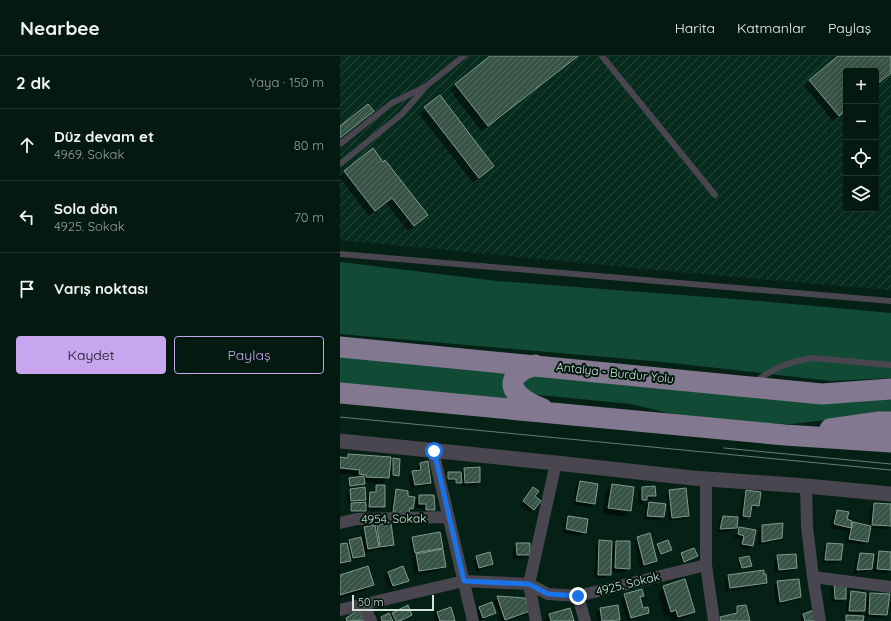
<!DOCTYPE html>
<html lang="tr">
<head>
<meta charset="utf-8">
<style>
	body { margin:0; font-family:Quicksand,sans-serif; background:#12261e; color:#f1f3f6 }
	.controls { position:absolute; right:12px; top:12px; display:grid; overflow:hidden; border-radius:4px; box-shadow:0 4px 16px #0002 }
	.controls button { width:36px; height:36px; display:grid; place-items:center; padding:0; border:0; border-bottom:1px solid #253830; background:#041910; color:#f1f3f6; font:20px sans-serif }
	.scale { position:absolute; left:12px; bottom:10px; width:82px; box-sizing:border-box; padding-left:4px; border:2px solid #d2e2da; border-top:0; font-size:11px; line-height:14px; white-space:nowrap; color:#d2e2da; -webkit-text-stroke:3px #00170d; paint-order:stroke }
	.stop { position:absolute; width:12px; height:12px; margin:-9px; border:3px solid #1a73e8; border-radius:50%; background:#fff }
	.stop.end { background:#1a73e8; border-color:#fff; box-shadow:0 1px 4px #0008 }
	.list { margin:0; padding:0; list-style:none }
	h2 { display:flex; justify-content:space-between; align-items:center; height:52px; margin:0; padding:0 16px; font-size:17px }
	h2 small { font-size:13px; font-weight:400; color:#97a09f }
	.list li { display:grid; grid-template-columns:26px 1fr auto; gap:12px; align-items:center; box-sizing:border-box; height:72px; padding:0 16px; border-top:1px solid #253830 }
	.list b { display:block; font-size:15px; white-space:nowrap }
	.list p { margin:0; font-size:13px; white-space:nowrap; color:#97a09f }
	.list em { font-size:13px; font-style:normal; color:#97a09f }
	.actions { display:flex; gap:8px; padding:12px 16px }
	.actions a { flex:1; padding:9px 0; border:1px solid #c7a6ef; border-radius:4px; text-align:center; font-size:14px; color:#c7a6ef }
	.actions .main { background:#c7a6ef; color:#111 }
	.icon { flex:none; width:22px; height:22px; fill:none; stroke:currentColor; stroke-width:2; stroke-linecap:round; stroke-linejoin:round }
	.map { position:relative; flex:none; width:551px; height:565px; overflow:hidden }
	header { display:flex; align-items:center; gap:24px; box-sizing:border-box; height:56px; padding:0 20px; background:#041910; border-bottom:1px solid #253830 }
	header strong { font-size:19px }
	nav { display:flex; gap:22px; margin-inline-start:auto; font-size:14px }
	main { display:flex }
	aside { flex:1; background:#041910 }
	.map>svg:first-child { display:block }
	.industrial { fill:url(#industrial-furrows); fill-rule:evenodd }
	.grass { fill:#114b35 }
	.shadow { fill:#0007 }
	.building { fill:url(#building-hatch); stroke:#7f9d8e }
	.lines { fill:none; stroke-linecap:round; stroke-linejoin:round }
	.service { stroke:#4a4650; stroke-width:6 }
	.minor { stroke:#4a4650; stroke-width:12 }
	.tertiary { stroke:#4a4650; stroke-width:15 }
	.trunk { stroke:#827890; stroke-width:21 }
	.tram { stroke:#677d73; stroke-width:1 }
	.route { stroke:#1a73e8; stroke-width:5 }
	.labels { text-anchor:middle; stroke-width:4; stroke-linejoin:round; paint-order:stroke }
	.street-label { font-size:12px; fill:#d2e2da; stroke:#00170d }
</style>
</head>
<body>
<header>
<strong>Nearbee</strong>
<nav><a>Harita</a><a>Katmanlar</a><a>Paylaş</a></nav>
</header>
<main>
<aside>
<h2>2 dk<small>Yaya · 150 m</small></h2>
<ul class="list">
<li><svg class="icon" aria-label="ahead" viewBox="0 0 24 24"><path d="M12 20V5M6 11l6-6 6 6"/></svg><div><b>Düz devam et</b><p>4969. Sokak</p></div><em>80 m</em></li>
<li><svg class="icon" aria-label="left" viewBox="0 0 24 24"><path d="M17 20v-9H6M10 6l-5 5 5 5"/></svg><div><b>Sola dön</b><p>4925. Sokak</p></div><em>70 m</em></li>
<li><svg class="icon" aria-label="arrive" viewBox="0 0 24 24"><path d="M6 21V4h12l-3 4 3 4H6"/></svg><div><b>Varış noktası</b></div></li>
</ul>
<div class="actions"><a class="main">Kaydet</a><a>Paylaş</a></div>
</aside>
<div class="map">
<svg width="551" height="565" viewBox="0 0 551 565">
	<defs>
		<pattern id="industrial-furrows" width="10" height="10" patternUnits="userSpaceOnUse"><rect width="10" height="10" fill="#072c1e"/><path d="M-1 1l2-2M0 10L10 0M9 11l2-2" fill="none" stroke="#2a4a3e"/></pattern>
		<pattern id="building-hatch" width="6" height="6" patternUnits="userSpaceOnUse"><rect width="6" height="6" fill="#385447"/><path d="M-1 1l2-2M0 6l6-6M5 7l2-2" fill="none" stroke="#546c61"/></pattern>
	</defs>
	<rect width="100%" height="100%" fill="#052115"/>
	<path class="industrial" d="M0 0H551V234L348 217 0 184ZM506 15H536V153H506Z"/>
	<path class="grass" d="M0 206 157 225 420 245 551 257V322L492 325 323 306 0 278Z
		M0 299 170 312 171 344 0 329Z
		M187 320 551 343V357L451 368 361 365 291 348 190 338 184 334 183 323Z"/>
	<path class="shadow" d="M152 0H238L141 75 110 34Z
		M499 0H551V17L536 29V15H506V54L493 65 464 30Z
		M99 41 153 110 133 127 79 58Z
		M5 115 87 159 68 175 46 147 29 160 0 122V120Z
		M8 399 49 402 48 422 42 428 24 426 22 430 9 431 8 424 14 422 15 419 0 418V402H5Z
		M54 403 58 419 56 421H51L52 405Z
		M80 408 90 426 87 430 71 432 69 420 73 416 77 415V411Z
		M124 413 139 425 136 429 121 430V426L119 428H115V425H107V419L108 417 121 416Z
		M240 426 254 448 250 451 233 449 236 429Z
		M272 429 293 432 290 455 284 461 263 458 266 435Z
		M37 430 44 451 40 454H25L23 456H10L9 448H7V437L10 434 25 444 21 447H26V441L30 437H33V434Z
		M302 432 315 440 311 443 306 444 302 448H299L298 435Z
		M57 434 67 440 72 452 69 456 50 460 53 438Z
		M329 435 348 460 344 463 329 465 326 439Z
		M406 435 418 449 415 453 410 452 409 460 405 464 399 463 403 439Z
		M190 436 193 441V453L190 457 180 449Z
		M80 440 94 453 90 457H83V452H76V444Z
		M309 447 323 461 319 465 304 463 305 451Z
		M534 448 551 449V470L547 473 530 472 527 486 523 489 506 486 508 475 491 472 493 458 497 455 506 464 511 467 529 470 530 451Z
		M228 461 245 476 241 480 223 477 225 465Z
		M383 461 396 472 392 475 377 476 379 464Z
		M37 470 53 489 50 492 37 494 36 492 34 495 23 497 24 499 20 503 9 506 6 509 0 510V508L7 507V505L0 506V489L6 488 9 485 23 487 21 476 25 472 34 473Z
		M422 470 441 482 437 485 418 489V473Z
		M399 472 412 489 409 493 399 491 400 483 394 482 396 476Z
		M298 481 315 505 312 509 300 512 294 485Z
		M73 482 102 492 98 495 105 510 101 514 75 519 72 503 76 499 72 500 69 485Z
		M259 485 271 491 276 486 289 512 285 516H270V519L266 522H254L256 489Z
		M177 488 189 499 186 502 173 503V492Z
		M318 488 330 494 319 499 316 490Z
		M487 488 500 504 497 507H482L484 491Z
		M354 493 356 500 343 506 340 500Z
		M540 496 551 497V513L547 517 534 516 536 500Z
		M520 498 531 512 527 516 514 518 516 502Z
		M437 500 456 512 453 515 435 517 434 504Z
		M137 501 152 508 149 511 136 515 133 505Z
		M399 503 411 509 400 513 398 505Z
		M63 511 68 525 64 528 49 533 44 520 48 517Z
		M0 520 33 528 27 534 0 542Z
		M388 520 426 527 422 530 391 535 389 522H387L389 535H386L385 524Z
		M438 526 460 540 456 544 436 549 434 529Z
		M495 527 505 543 501 546H491V531Z
		M324 531 354 556 348 561 332 565 330 559 325 561 318 537Z
		M511 536 524 544 530 538 546 558 543 562 525 561 526 546 524 545V555L520 558H506L507 540Z
		M285 539H303L299 543 302 553 308 557 305 560 287 565 281 543Z
		M157 541 184 543 188 555 185 559 167 565H161L154 545Z
		M151 548 154 556 151 560 139 565 136 556 139 552Z
		M67 550 71 558 68 562 62 565H38L41 562 49 558 50 560Z
		M277 550 279 565H258L256 557 260 553Z
		M398 551 409 565H378L380 562 392 559V557Z
		M19 555 24 564 23 565H4Z
		M98 556 114 565H95L94 560Z
		M209 558 233 565H204Z
		M464 559 476 565H461L460 562Z
		M507 560 522 565H503Z"/>
	<path class="building" d="M150 0H238L148 70 115 28Z
		M498 0H551V17L536 29V15H506V54L499 60 469 24Z
		M100 39 154 110 139 122 84 51Z
		M28 48 34 55 0 82V70Z
		M33 92 43 106 45 104 88 159 74 170 52 142 35 155 4 115Z
		M8 398 51 401 49 422 26 421V419L19 418 20 414 0 412V401L8 402Z
		M53 402 60 403 59 420 53 419Z
		M88 405 91 427 75 429 72 415 81 414 80 407Z
		M140 411V426L125 427 124 412Z
		M108 416H121L122 427H116V423H108Z
		M24 420 25 428 10 430 9 422Z
		M240 425 258 428 255 448 236 445Z
		M272 428 294 431 291 455 268 452Z
		M36 429H45V451H29L30 436H36Z
		M315 430 316 440H307V444H302V431Z
		M25 431 26 444 11 445 10 433Z
		M193 431 199 435 195 440 201 445 194 454 183 445Z
		M346 432 349 460 332 462 329 434Z
		M56 433 68 435V440L75 441 73 453 70 452 69 458 53 456Z
		M406 434 421 436 419 450 412 449 410 461 403 460Z
		M79 439H94L95 454H86V448H79Z
		M26 446V455H11V447Z
		M309 446 326 448 324 461 307 460Z
		M534 447 551 448V470L532 469Z
		M497 454 509 456 507 463 512 465 511 472 494 468Z
		M228 460 248 463 246 477 226 473Z
		M383 460 398 461 397 472 380 473Z
		M513 466 531 470 528 486 509 483Z
		M51 467 54 489 40 491 37 469Z
		M443 467 442 482 422 486V469Z
		M35 469 39 491 28 493 24 471Z
		M399 471 416 474 413 490 402 488 404 480 398 478Z
		M100 476 103 492 75 497 72 481Z
		M310 477 317 505 304 509 297 481Z
		M21 481 25 500 13 502 9 484Z
		M259 484 272 485 271 519H258Z
		M328 484 332 494 321 498 317 488Z
		M276 485H290V513L275 512Z
		M7 487 11 505 0 507V488Z
		M176 487H190V499H177Z
		M487 487 503 488 501 504H485Z
		M354 492 358 500 344 506 341 497Z
		M103 493 106 511 79 515 76 498Z
		M539 495 551 496V514L537 513Z
		M150 496 153 508 139 512 136 500Z
		M520 497 534 498 532 513 517 514Z
		M456 498 457 512 439 514 437 499Z
		M409 500 412 510 402 512 399 502Z
		M28 510 34 529 0 539V519Z
		M63 510 69 525 53 530 48 516Z
		M424 514V518H426L427 527 390 532 388 519Z
		M345 523 355 556 338 561 336 554 331 556 323 530Z
		M459 523 461 541 440 546 437 525Z
		M494 526H506V543H495Z
		M302 533 304 540 300 541 303 552 308 551 309 557 291 562 284 538Z
		M511 535 526 537 525 555H509Z
		M530 537 550 538 547 559 529 558Z
		M157 540 185 542 190 555 165 564Z
		M152 546 156 557 143 562 139 551Z
		M68 549 72 559 60 565H56L52 557Z
		M278 549 280 564 262 565 260 552Z
		M406 549 410 565H381L380 561 397 557V550Z
		M111 551 115 565H100L97 556Z
		M230 552 234 565H211L209 558Z
		M19 554 25 564 7 565 6 562Z
		M474 554 477 565H465L463 558Z
		M49 557 53 565H42L41 561Z
		M506 559 524 560 523 565H506Z"/>
	<g class="lines">
		<path class="service" d="M262 0 375 139
			M0 88 52 47 85 31 124 0
			M0 108 62 58 83 34
			M0 198 551 245
			M415 326C435 311 448 306 473 302L551 309"/>
		<path class="minor" d="M93 395 133 565
			M366 423V509L374 565
			M466 430 467 471 473 521 480 565
			M0 467 17 463 109 461
			M473 521 551 531
			M238 540 245 565
			M23 548 31 565
			M0 554 124 525 189 528 208 538 238 540 366 509
			M196 565 189 528 216 407"/>
		<path class="tertiary" d="M0 385 216 407 353 422 466 430 551 438"/>
		<path class="trunk" d="M0 291 482 338 551 333
			M195 309C190 311 184 313 180 316 159 333 190 348 203 353
			M0 337 445 379 551 386
			M490 373 539 366H551"/>
		<path class="tram" d="M0 361 551 414
			M384 392 551 408"/>
	</g>
	<g class="lines">
		<path class="route" d="M94 395 124 525 189 528 208 538 238 540"/>
	</g>
	<g class="labels">
		<g class="street-label">
			<text transform="translate(275 317) rotate(6)" y="4">Antalya - Burdur Yolu</text>
			<text transform="translate(54 463) rotate(-1)" y="4">4954. Sokak</text>
			<text transform="translate(288 528) rotate(-14)" y="4">4925. Sokak</text>
		</g>
	</g>
</svg>
<div class="controls">
<button>+</button>
<button>−</button>
<button><svg class="icon" aria-label="locate" viewBox="0 0 24 24"><circle cx="12" cy="12" r="6"/><path d="M12 2v4M12 18v4M2 12h4M18 12h4"/></svg></button>
<button><svg class="icon" aria-label="layers" viewBox="0 0 24 24"><path d="M12 4l9 5-9 5-9-5zM3 14l9 5 9-5"/></svg></button>
</div>
<div class="scale">50 m</div>
<div class="stop" style="left:94px;top:395px"></div>
<div class="stop end" style="left:238px;top:540px"></div>
</div>
</main>
</body>
</html>
